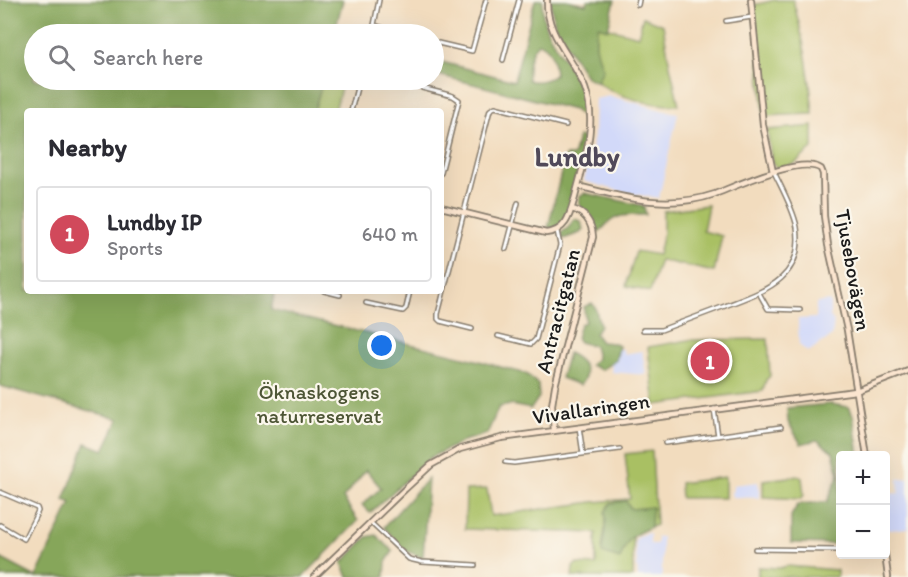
<!DOCTYPE html>
<html lang="en">
<head>
<meta charset="utf-8">
<style>
	body { margin:0; font-family:Itim,sans-serif; background:#f2f2f3; color:#2b2b33 }
	.controls { position:absolute; right:18px; bottom:18px; display:grid; overflow:hidden; border-radius:6px; box-shadow:0 6px 24px #0002 }
	.controls button { width:54px; height:54px; display:grid; place-items:center; padding:0; border:0; border-bottom:2px solid #e1e1e2; background:#fff; color:#2b2b33; font:30px sans-serif }
	.you { position:absolute; left:382px; top:346px; width:21px; height:21px; margin:-15px; border:4px solid #fff; border-radius:50%; background:#1a73e8; box-shadow:0 0 0 9px #1a73e833 }
	.badge { display:grid; place-items:center; width:39px; height:39px; border-radius:50%; background:#d1495b; color:#fff; font-size:20px; font-weight:700 }
	.pin { position:absolute; translate:-50% -50%; border:3px solid #fff; box-shadow:0 2px 6px #0006 }
	.list { margin:0; padding:0; list-style:none }
	h2 { display:flex; justify-content:space-between; align-items:center; height:78px; margin:0; padding:0 24px; font-size:26px }
	h2 small { font-size:20px; font-weight:400; color:#7c7c81 }
	.list li { display:grid; grid-template-columns:39px 1fr auto; gap:18px; align-items:center; box-sizing:border-box; height:96px; margin:0 12px 12px; padding:0 12px; border:2px solid #e1e1e2; border-radius:6px }
	.list b { display:block; font-size:22px; white-space:nowrap }
	.list p { margin:0; font-size:20px; white-space:nowrap; color:#7c7c81 }
	.list em { font-size:20px; font-style:normal; color:#7c7c81 }
	.icon { flex:none; width:33px; height:33px; fill:none; stroke:currentColor; stroke-width:2; stroke-linecap:round; stroke-linejoin:round }
	.map { position:relative; flex:none; width:908px; height:577px; overflow:hidden }
	.search { position:absolute; background:#fff; box-shadow:0 6px 24px #0002; left:24px; top:24px; width:420px; height:66px; display:flex; align-items:center; gap:15px; box-sizing:border-box; padding:0 21px; border-radius:33px; color:#7c7c81; font-size:22px }
	.panel { position:absolute; background:#fff; box-shadow:0 6px 24px #0002; left:24px; top:108px; width:420px; height:186px; border-radius:6px }
	.map>svg:first-child { display:block }
	.built { fill:#d2d9f9 }
	.green { fill:#a9c064; stroke:#626e40; stroke-width:1.5 }
	.forest { fill:#86a65a; stroke:#51613b; stroke-width:1.5; fill-rule:evenodd }
	.lines { fill:none; stroke-linecap:round; stroke-linejoin:round }
	.street-casing { stroke:#877c6d; stroke-width:6 }
	.secondary-casing { stroke:#877c6d; stroke-width:8 }
	.street { stroke:#fff; stroke-width:3 }
	.secondary { stroke:#fbe5cf; stroke-width:4.5 }
	.labels { text-anchor:middle; stroke-width:4.5; stroke-linejoin:round; paint-order:stroke }
	.street-label { font-size:21px; fill:#1c1c1c; stroke:#fbf7ec }
	.park-label { font-size:21px; fill:#4d5535; stroke:#fbf7ec }
	.district-label { font-size:27px; font-weight:bold; fill:#504959; stroke:#fbf7ec }
</style>
</head>
<body>
<div class="map">
<svg width="908" height="577" viewBox="0 0 908 577">
	<rect width="100%" height="100%" fill="#fbf7ec"/>
	<filter id="ink" filterUnits="userSpaceOnUse"><feTurbulence type="fractalNoise" baseFrequency=".0167" numOctaves="2"/><feDisplacementMap in="SourceGraphic" scale="12" xChannelSelector="R" yChannelSelector="G"/><feConvolveMatrix kernelMatrix="1 2 1 2 8 2 1 2 1" color-interpolation-filters="sRGB"/></filter>
	<filter id="wash" filterUnits="userSpaceOnUse"><feTurbulence type="fractalNoise" baseFrequency=".008" numOctaves="4" result="noise"/><feDisplacementMap in="SourceGraphic" scale="24" xChannelSelector="R" yChannelSelector="G"/><feGaussianBlur stdDeviation="1.35" result="paint"/><feColorMatrix in="noise" values="0 0 0 0 0 0 0 0 0 0 0 0 0 0 0 0 0 1.4 0 .05"/><feComposite in="paint" operator="in"/></filter>
	<g filter="url(#wash)">
		<rect width="100%" height="100%" fill="#f2dcbe"/>
		<path class="built" d="M610 96 665 111 678 113 659 198 627 193 584 181 594 137 595 99Z
			M830 301V316L834 322 832 336 808 352 799 345 798 319 816 318V303Z
			M623 349 624 354 642 351 646 375 612 372 610 350Z
			M908 478V528L890 530 886 529V494L899 493 898 479Z
			M758 482 760 498 732 497 731 492 734 491 733 485Z
			M650 533V544H657V537H662V577H638L635 540 641 535Z"/>
		<path class="green" d="M775 0H793C804 39 810 73 813 114L764 116 754 5Z
			M643 17 663 25 669 61 679 105C651 106 620 98 597 82 603 70 599 64 596 52 594 43 596 34 598 25L638 36Z
			M232 80H343L335 111H229Z
			M813 126V148L794 164 777 168 772 163 767 130Z
			M708 205 703 231 722 236 714 272 660 260 650 292 626 286 636 251 658 255 663 233V211Z
			M768 339 770 376 766 380 763 391 655 405 648 347 689 340Z
			M652 451 656 525 633 534V577H572L573 567 576 564 596 565V533L465 529 466 490 487 489 491 516 593 502 630 499 625 454Z
			M799 476 802 478 804 495 801 499 763 497V480Z
			M725 477V498H681L680 483Z
			M787 566 837 570V577H758V567L780 568Z"/>
		<path class="forest" d="M0 0H343L334 34H34V80H323L314 111H27V291H275L271 310 472 359 526 374 538 384 539 397 531 409 511 405 499 407 487 434 466 440 431 457 370 513 362 505 381 488 366 470 343 498 358 521 303 577H0V558L36 577 71 503 64 500 86 443 104 450 119 419 0 386Z
			M535 0H543C538 32 566 56 578 83 583 94 582 105 581 116L574 110 434 74V60L514 81ZM538 43C553 47 553 61 555 74 550 80 536 83 528 80 527 68 529 52 538 43Z
			M550 0H566L586 4 587 0H615L608 29 598 26C593 42 597 53 603 69L597 82 586 77 555 26Z
			M578 137 586 138 565 220 555 228H548L565 156H572L574 154Z
			M584 193 640 205 644 207 646 215C624 215 614 213 600 232L598 233C595 218 573 209 580 196Z
			M574 219 581 221 583 230 580 233 563 239 561 233 569 227Z
			M592 303 595 307 600 325 595 334 601 342 613 343 619 346 616 360 601 370 590 365 597 358 594 346 579 342 576 338 580 324 585 322 584 307Z
			M568 353C581 359 593 371 580 385L561 378Z
			M831 404 848 407 853 415 859 455 840 456V544L791 543V516L798 504 827 502 839 474 833 452 817 440 801 444 788 422 787 408Z
			M428 478 423 558 404 550 384 527Z
			M626 501 631 509 652 507 651 527C630 536 628 538 620 559L602 553C602 538 608 527 605 512L611 503Z
			M376 535 393 551 386 562 385 577H348L342 563 367 537Z"/>
	</g>
	<g filter="url(#ink)">
		<g class="lines">
			<defs>
				<path id="street" d="M379 0 374 25 404 34
					M638 5 639 0
					M726 21 752 17
					M434 42 472 51 486 0
					M503 60 519 0
					M388 80H391
					M422 88 453 96 459 100 441 173
					M351 111 359 80
					M506 249 518 203
					M324 291 340 295
					M759 293 768 309 800 310
					M366 303 403 311 406 308 410 291
					M472 329 440 321 438 319V314L490 110 495 107 566 125
					M643 330H661C682 322 704 314 725 306 764 291 805 279 797 227 793 208 782 189 774 172
					M498 336 531 344 536 339 560 245 557 231
					M714 409 718 436
					M579 427 583 454
					M665 443 781 427
					M505 462 514 463 620 449
					M0 492 37 508 38 511 24 539 0 525
					M370 522 409 559 422 562 475 565
					M755 549 840 550"/>
				<path id="secondary" d="M751 0 763 125 773 172
					M578 186C624 198 668 210 715 194 736 186 802 155 821 169L823 174 824 216 828 245 847 330 867 456
					M441 207 546 233C567 231 570 214 575 197 584 161 598 124 585 88 573 57 546 36 547 0
					M554 431 552 405 555 386 593 237C592 223 586 213 572 209
					M885 554 888 577
					M314 577 405 489 431 465 460 449 501 438 856 391 908 371"/>
			</defs>
			<use href="#street" class="street-casing"/>
			<use href="#secondary" class="secondary-casing"/>
			<use href="#street" class="street"/>
			<use href="#secondary" class="secondary"/>
		</g>
	</g>
	<g class="labels">
		<g class="street-label">
			<text transform="translate(853 270) rotate(80)" y="7">Tjusebovägen</text>
			<text transform="translate(558 311) rotate(-76)" y="7">Antracitgatan</text>
			<text transform="translate(591 409) rotate(-8)" y="7">Vivallaringen</text>
		</g>
		<g class="park-label">
			<text x="319" y="399">Öknaskogens<tspan x="319" dy="24">naturreservat</tspan></text>
		</g>
		<g class="district-label">
			<text x="577" y="166">Lundby</text>
		</g>
	</g>
</svg>
<div class="controls">
<button>+</button>
<button>−</button>
</div>
<div class="you"></div>
<div class="pin badge" style="left:710px;top:361px">1</div>
<div class="search"><svg class="icon" aria-label="search" viewBox="0 0 24 24"><circle cx="10" cy="10" r="6"/><path d="M15 15l6 6"/></svg>Search here</div>
<section class="panel">
<h2>Nearby<small></small></h2>
<ul class="list">
<li><span class="badge">1</span><div><b>Lundby IP</b><p>Sports</p></div><em>640 m</em></li>
</ul>
</section>
</div>
</body>
</html>
